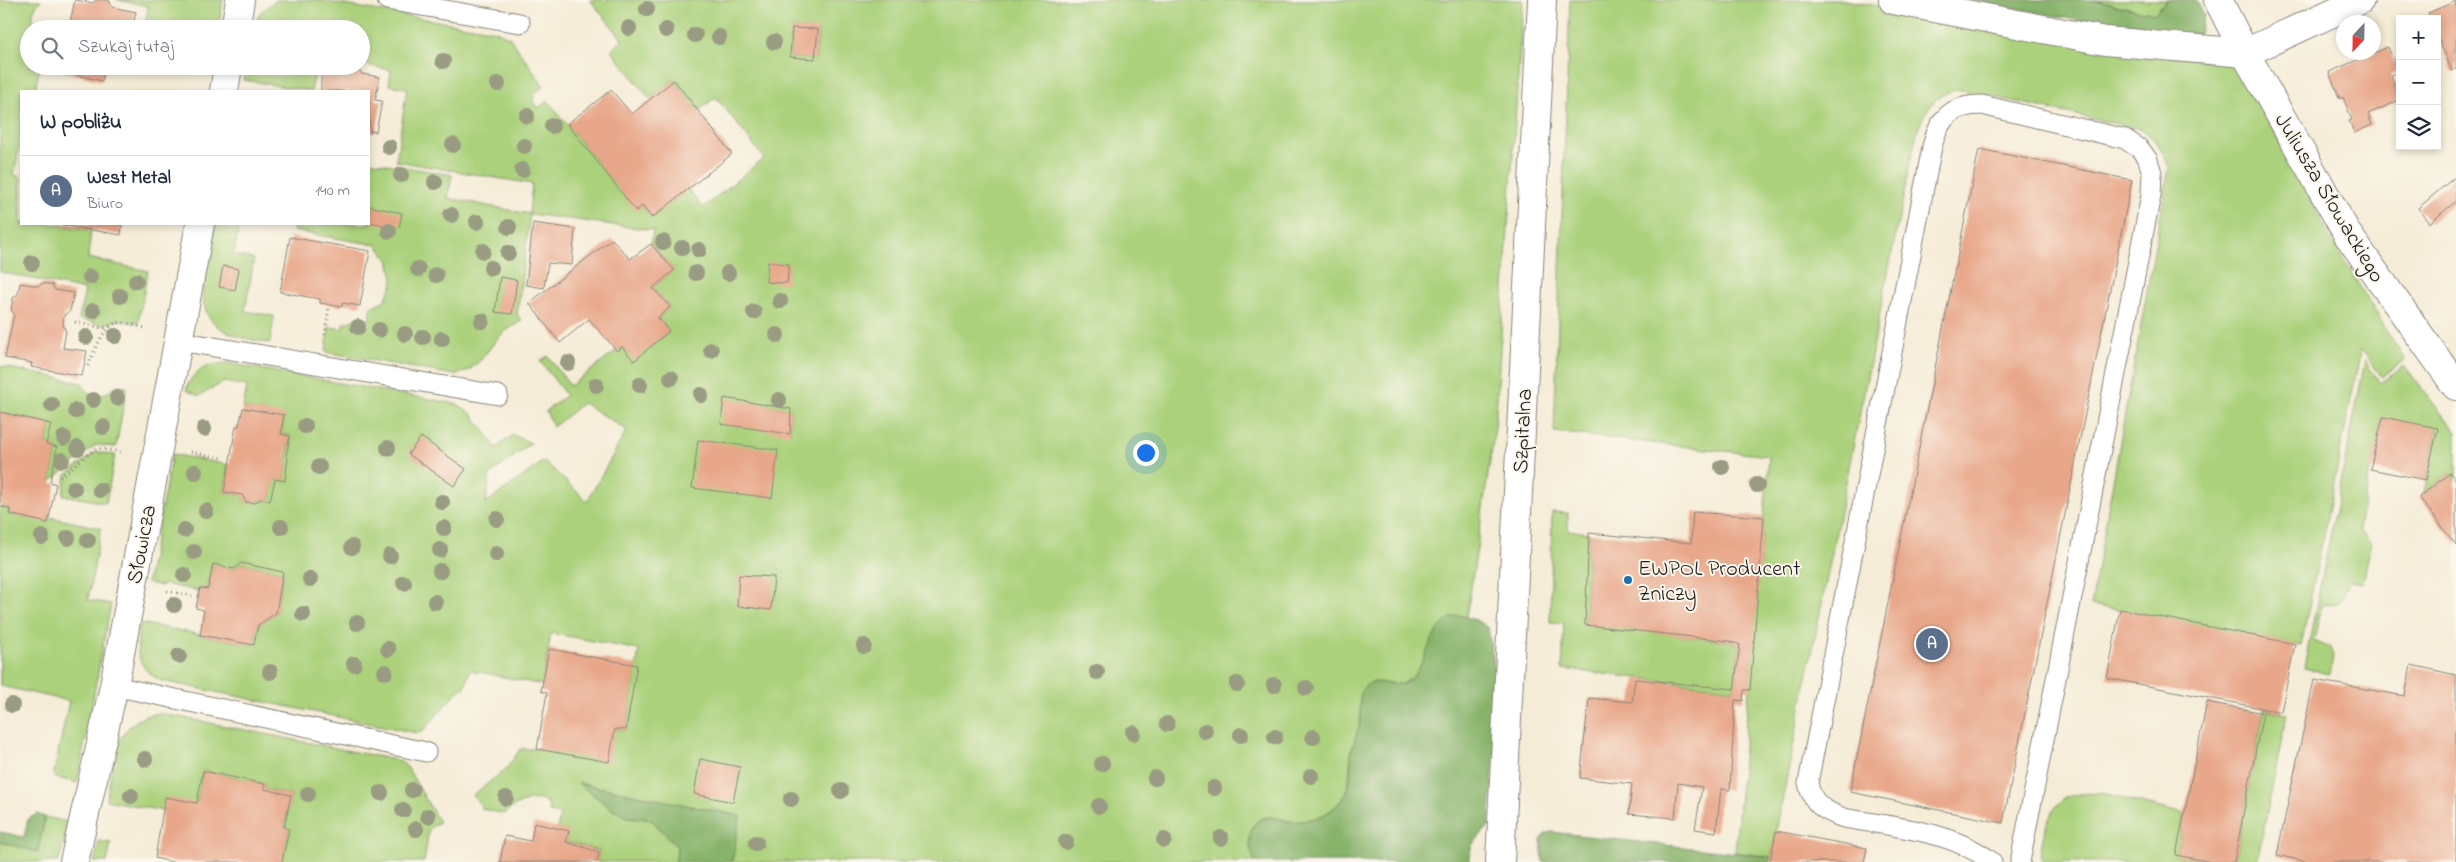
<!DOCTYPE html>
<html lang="pl">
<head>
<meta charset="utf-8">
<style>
	body { margin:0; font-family:"Indie Flower",sans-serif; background:#f6f6f7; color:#1f2937 }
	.controls { position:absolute; right:15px; top:15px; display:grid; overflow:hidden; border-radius:0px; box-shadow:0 2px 8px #0003 }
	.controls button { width:45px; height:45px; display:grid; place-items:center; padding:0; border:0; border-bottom:1px solid #e0e1e3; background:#fff; color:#1f2937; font:25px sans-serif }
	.compass { position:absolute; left:2336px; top:15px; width:45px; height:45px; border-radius:50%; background:#fff; box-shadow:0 2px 8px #0003; rotate:202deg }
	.you { position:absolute; left:1145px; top:452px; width:18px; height:18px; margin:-12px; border:4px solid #fff; border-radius:50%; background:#1a73e8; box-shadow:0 0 0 8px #1a73e833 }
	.badge { display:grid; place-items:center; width:32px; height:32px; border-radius:50%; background:#1f6fb2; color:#fff; font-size:16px; font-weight:700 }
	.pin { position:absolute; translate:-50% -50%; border:2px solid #fff; box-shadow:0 1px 5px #0006 }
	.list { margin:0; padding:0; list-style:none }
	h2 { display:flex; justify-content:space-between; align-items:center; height:65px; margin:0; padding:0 20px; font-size:21px }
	h2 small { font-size:16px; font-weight:400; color:#747a83 }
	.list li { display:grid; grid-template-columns:32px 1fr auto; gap:15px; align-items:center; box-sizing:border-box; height:70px; padding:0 20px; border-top:1px solid #e0e1e3 }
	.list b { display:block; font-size:19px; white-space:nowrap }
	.list p { margin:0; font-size:16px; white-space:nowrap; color:#747a83 }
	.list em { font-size:16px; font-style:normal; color:#747a83 }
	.icon { flex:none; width:28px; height:28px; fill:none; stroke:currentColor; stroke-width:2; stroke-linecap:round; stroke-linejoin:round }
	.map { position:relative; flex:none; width:2456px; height:862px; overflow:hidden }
	.search { position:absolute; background:#fff; box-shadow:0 2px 8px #0003; left:20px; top:20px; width:350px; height:55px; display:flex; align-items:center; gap:12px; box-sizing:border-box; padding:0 18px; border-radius:28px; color:#747a83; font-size:19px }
	.panel { position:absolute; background:#fff; box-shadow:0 2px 8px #0003; left:20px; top:90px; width:350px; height:135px; border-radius:0px }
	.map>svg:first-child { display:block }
	.green { fill:#abd17b; stroke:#64764c; fill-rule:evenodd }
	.forest { fill:#88b36b; stroke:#526844 }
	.building { fill:#e8a78a }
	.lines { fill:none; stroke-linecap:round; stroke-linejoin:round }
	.lane-casing { stroke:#88847a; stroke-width:21 }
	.street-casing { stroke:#88847a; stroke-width:30 }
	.path { stroke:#88847a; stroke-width:3; stroke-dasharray:1 4; stroke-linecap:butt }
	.lane { stroke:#fff; stroke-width:19 }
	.street { stroke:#fff; stroke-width:28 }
	.tree { fill:#999c82 }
	.poi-dot { fill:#1f6fb2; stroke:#fbf7ec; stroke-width:2 }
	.labels { text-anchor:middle; stroke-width:4; stroke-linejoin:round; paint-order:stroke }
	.street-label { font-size:22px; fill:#1c1c1c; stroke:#fbf7ec }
	.poi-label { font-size:22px; fill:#1c1c1c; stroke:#fbf7ec; text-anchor:start }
</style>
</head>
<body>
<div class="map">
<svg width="2456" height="862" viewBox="0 0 2456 862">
	<rect width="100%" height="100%" fill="#fbf7ec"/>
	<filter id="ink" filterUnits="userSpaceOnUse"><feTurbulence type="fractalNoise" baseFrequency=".02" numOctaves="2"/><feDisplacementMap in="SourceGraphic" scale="10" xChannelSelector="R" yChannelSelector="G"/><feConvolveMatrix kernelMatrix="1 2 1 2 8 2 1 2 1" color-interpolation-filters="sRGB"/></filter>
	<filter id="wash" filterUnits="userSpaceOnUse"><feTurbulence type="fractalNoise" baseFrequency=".0096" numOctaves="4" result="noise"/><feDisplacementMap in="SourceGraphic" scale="20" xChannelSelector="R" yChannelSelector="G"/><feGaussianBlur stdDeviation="1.12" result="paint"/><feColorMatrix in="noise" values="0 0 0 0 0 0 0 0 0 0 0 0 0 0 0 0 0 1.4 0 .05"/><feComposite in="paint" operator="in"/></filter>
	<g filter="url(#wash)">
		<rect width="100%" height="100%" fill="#f5ecd7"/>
		<path class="green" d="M0 0H41C32 9 31 17 35 29H29V66H40L35 91H21V137L14 175 21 177V224H51L91 230 88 258 148 271 138 323 118 320 102 325 79 319 85 290 0 272Z
			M117 0H223L218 29H145L148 6Z
			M276 0H316L496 31 510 38 544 86 535 93 533 101 538 108 548 101 636 210 642 206 652 218 688 189 703 208 764 158 716 97 698 111 674 80 650 99 611 50 623 40 590 0H1523L1495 427 1468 608 1449 682 1409 679 1403 684 1374 682 1364 688C1360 700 1362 710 1360 722 1358 733 1352 744 1351 755 1348 777 1352 791 1335 807 1323 818 1303 823 1288 821 1280 819 1271 815 1262 818 1246 825 1248 850 1256 862H732L739 816 579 783 613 810 635 819 645 818 653 821 677 847 676 862H597L599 851 566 842 568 831 557 829 560 814 549 812 548 803C532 794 516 805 503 814L483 809 473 795 507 768 520 749H537L615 729 626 730 639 650 551 633 542 685 470 670 465 687 457 692 422 732 417 733 162 681C135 668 135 649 140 623L254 645 258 625 276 613 283 572 241 563 234 569 213 565 208 589 200 588 199 591 163 584 162 586 147 583 172 454 229 465 224 492 242 495 246 502 254 503 261 499 270 500 275 479 285 480 290 436 281 434 284 416 243 408 247 386 224 382 199 396 186 390C192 370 208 364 227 363L457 404 472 414 496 448 513 435 531 443 490 475 486 503 544 461 587 501 627 430 583 403 553 427 546 411 566 395 540 361 548 356 570 386 622 347 634 360 669 331 658 318 670 307 653 288 674 270 651 244 653 230 530 214 517 315 522 320C516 325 508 329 502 334 486 350 479 371 454 375L326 352 329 327 343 329V324L353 320 369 321 371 307 385 300 392 286 393 279 390 263 377 245 293 231 294 224H369V161L452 175 448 198 529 214 532 184 396 161 407 88 389 85 391 70 361 64V29H253L260 13ZM792 28 818 30 815 59 790 57ZM724 399 791 409 790 433Z
			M1570 0H1845L2105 47 2239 65 2333 243 2405 360 2382 377 2361 349 2301 646 2091 605 2169 168C2164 152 2156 138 2141 129L1962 90C1920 90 1915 142 1908 173L1771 857 1735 852 1769 456 1554 432Z
			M2093 0H2167L2154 14Z
			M246 66H317L311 91 244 80Z
			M215 224H239L234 255 254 259 245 311 274 316 270 343C254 340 236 338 222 329 187 310 209 254 215 224Z
			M2365 361 2380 383 2404 366 2456 432V480L2450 473 2424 493 2438 428 2370 469 2359 530 2371 542 2363 583 2349 581 2341 602 2334 605 2322 604 2314 641 2330 648 2333 656 2330 674 2304 668Z
			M0 366 82 383 87 392C99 399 107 394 117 385L127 387 116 447 96 445 50 482 57 447 46 444 51 424 0 412Z
			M96 452 115 455 106 503 63 495 66 475Z
			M0 506 10 509 9 514 47 522 49 517 101 528 88 600 111 604 77 783 53 777 69 701 0 686Z
			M1552 512 1568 513V530L1589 533 1585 624 1729 641 1740 645 1734 689 1562 669 1564 623 1550 622Z
			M2264 709 2287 714 2257 862H2234Z
			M159 713 401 761 407 767 439 822 429 829 424 862H282L289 829 284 827 291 795 264 789 265 784 203 771 197 803 163 811 106 800C114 762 112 720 159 713Z
			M2102 793 2184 814 2176 855 2211 862H2043C2037 846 2049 808 2064 799 2075 792 2090 794 2102 793Z
			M45 817 68 822 59 862H0V842L38 851Z
			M99 841 111 843 107 862H94Z"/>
		<path class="forest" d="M1973 0H2093L2154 14 2167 0H2197L2204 16 2199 33 2191 36 2107 26Z
			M1459 615 1476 620 1488 628 1499 697 1489 826 1472 845 1469 857 1471 862H1256C1247 850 1246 826 1262 819 1271 815 1279 819 1288 821 1304 823 1326 817 1337 805 1340 801 1345 797 1347 793 1351 781 1350 768 1351 755 1352 744 1358 733 1360 722 1362 711 1355 689 1369 684 1378 680 1394 685 1404 684 1407 681 1412 678 1415 674 1429 654 1432 622 1459 615Z
			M578 783 740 816 732 862H676L677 847 653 821 645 818 627 817 613 810Z
			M37 814 45 817 38 852 0 842V832L24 837 28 819Z
			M1551 832 1771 857 1770 862H1543L1541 840 1545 834Z"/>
		<g id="blocks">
			<path class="building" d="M75 0 93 3 96 0H109L112 7 136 12 132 29H65L66 26 69 27Z
				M2456 1V69L2452 71 2437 35V19H2430L2428 13Z
				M792 28 818 29 815 59 790 57Z
				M2388 47 2398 72 2391 75 2400 100 2368 114 2372 125 2354 133 2349 121 2352 120 2343 97 2340 99 2329 72Z
				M62 66H105L102 81 61 71Z
				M348 67 359 70 362 74 380 77 375 100 382 101 376 132 370 131V134L369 91H321V76L325 68 344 71Z
				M674 80 732 154 652 218 642 206 636 211 567 124 611 90 632 114Z
				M1979 149 2132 180 2003 823 1850 792Z
				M2456 176V201L2430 223 2418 208Z
				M369 206 402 213 399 228 369 222Z
				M533 223 575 229 572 265 548 263 544 288 526 285Z
				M57 224H122L121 235Z
				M290 237 370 251 360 306 342 303V307L320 303V299L280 292Z
				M612 239 630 259 651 244 674 270 653 288 670 307 658 318 669 331 634 361 622 347 617 351 589 319 560 343 529 303Z
				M768 262 789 264 787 283 766 282Z
				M223 266 239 269 235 290 219 287Z
				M500 277 517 280 512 314 495 312Z
				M20 283 38 286 43 283 52 285 55 290 74 293 70 311 64 315 63 325 66 331 63 348 87 351 82 376 31 367 32 363 5 358 14 314 11 310 13 298 18 294Z
				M724 398 791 409 790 434 721 424Z
				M243 408 284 415 281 434 290 436 286 457 288 458 285 481 275 479 270 501 261 499 254 503 246 502 242 495 224 492 236 426H239Z
				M0 412 51 424 46 444 57 447 50 482 56 484 48 523 9 514 10 509 0 506Z
				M2383 417 2438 428 2426 480 2370 469Z
				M421 437 466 469 454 486 408 454Z
				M698 440 778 450 772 498 692 488Z
				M2450 473 2456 480V545L2419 497Z
				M1693 512 1764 517 1750 690H1744L1743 701 1735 700 1730 790 1721 789 1716 832 1695 829 1702 787 1678 783 1675 818 1629 814 1632 784 1580 778 1589 698 1632 702 1635 679 1734 689 1740 645 1729 641 1585 625 1589 533 1691 543Z
				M241 563 283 572 276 613 258 625 254 645 200 635 204 610 196 608 200 588 208 589 213 564 234 569Z
				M739 575 774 577 771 610 737 606Z
				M2120 609 2295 644 2281 712 2107 678Z
				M549 649 637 665 626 730 615 729 609 762 537 749 547 693 541 691Z
				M2411 665 2456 675V862H2308L2277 855 2314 680 2405 696Z
				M2207 702 2263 713 2234 862H2211L2176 855Z
				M700 759 740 767 733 802 694 794Z
				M203 771 265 784 264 789 291 795 284 827 289 829 282 862H172L155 858 165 797 197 803Z
				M534 823 569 831 566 842 599 852 597 862H500L505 836 531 841Z
				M1776 831 1867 848 1864 862H1770Z"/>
		</g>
	</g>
	<g filter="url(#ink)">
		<use href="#blocks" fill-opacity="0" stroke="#88847a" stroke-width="1"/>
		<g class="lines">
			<defs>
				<path id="lane" d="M387 0 520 23
					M179 341 498 395
					M114 686 426 752
					M1992 862C1950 830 1894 827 1844 818 1824 811 1812 804 1808 783L1932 147C1939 118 1951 105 1982 105L2125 139 2140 149 2148 160 2152 173 2151 195 2020 862"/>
				<path id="street" d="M1893 0 2105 41 2245 53 2360 0
					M2218 0 2245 53 2348 235 2456 386
					M235 29 240 0
					M224 91 228 66
					M74 862 114 686 200 224
					M1500 862 1542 0"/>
			</defs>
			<use href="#lane" class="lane-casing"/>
			<use href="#street" class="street-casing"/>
			<path class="path" d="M75 322 102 328 110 326
				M325 335 329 308
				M88 366C93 354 103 326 117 323 125 321 137 326 145 328
				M191 452 222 458
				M60 477 96 448 122 452
				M167 591 192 596"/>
			<use href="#lane" class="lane"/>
			<use href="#street" class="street"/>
		</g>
		<g class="tree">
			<circle cx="647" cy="9" r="8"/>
			<circle cx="629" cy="28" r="8"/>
			<circle cx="666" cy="30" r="8"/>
			<circle cx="695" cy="35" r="8"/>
			<circle cx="719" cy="37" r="8"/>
			<circle cx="774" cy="42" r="8"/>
			<circle cx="443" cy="61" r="8"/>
			<circle cx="498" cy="84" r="8"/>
			<circle cx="527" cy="116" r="8"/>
			<circle cx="552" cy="126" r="8"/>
			<circle cx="453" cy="145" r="8"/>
			<circle cx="524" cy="146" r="8"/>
			<circle cx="389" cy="147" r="8"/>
			<circle cx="522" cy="170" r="8"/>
			<circle cx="401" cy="175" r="8"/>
			<circle cx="435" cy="182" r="8"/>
			<circle cx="451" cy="215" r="8"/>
			<circle cx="477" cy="222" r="8"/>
			<circle cx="509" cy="227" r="8"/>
			<circle cx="389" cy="231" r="8"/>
			<circle cx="663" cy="242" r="8"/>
			<circle cx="682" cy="248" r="8"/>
			<circle cx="699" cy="250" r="8"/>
			<circle cx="483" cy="251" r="8"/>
			<circle cx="508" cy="253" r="8"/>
			<circle cx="32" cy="263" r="8"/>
			<circle cx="491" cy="268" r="8"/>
			<circle cx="418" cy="269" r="8"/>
			<circle cx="696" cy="273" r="8"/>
			<circle cx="728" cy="273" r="8"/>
			<circle cx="436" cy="275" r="8"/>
			<circle cx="90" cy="277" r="8"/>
			<circle cx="136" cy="281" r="8"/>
			<circle cx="120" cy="296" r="8"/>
			<circle cx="780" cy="301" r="8"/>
			<circle cx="93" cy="311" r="8"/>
			<circle cx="754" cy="312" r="8"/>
			<circle cx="482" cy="321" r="8"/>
			<circle cx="358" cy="327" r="8"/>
			<circle cx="379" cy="330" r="8"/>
			<circle cx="405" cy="334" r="8"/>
			<circle cx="777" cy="335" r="8"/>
			<circle cx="115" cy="336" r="8"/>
			<circle cx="86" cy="337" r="8"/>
			<circle cx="423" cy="337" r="8"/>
			<circle cx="442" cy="339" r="8"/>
			<circle cx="711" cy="350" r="8"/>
			<circle cx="568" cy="363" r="8"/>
			<circle cx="671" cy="378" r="8"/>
			<circle cx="596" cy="385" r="8"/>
			<circle cx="640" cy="385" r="8"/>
			<circle cx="701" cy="395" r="8"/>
			<circle cx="117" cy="398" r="8"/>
			<circle cx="93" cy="400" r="8"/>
			<circle cx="779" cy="400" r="8"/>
			<circle cx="52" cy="405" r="8"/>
			<circle cx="76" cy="411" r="8"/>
			<circle cx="305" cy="426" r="8"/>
			<circle cx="103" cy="427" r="8"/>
			<circle cx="204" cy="429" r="8"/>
			<circle cx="64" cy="438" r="8"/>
			<circle cx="78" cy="448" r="8"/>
			<circle cx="388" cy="448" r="8"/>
			<circle cx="62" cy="460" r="8"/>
			<circle cx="319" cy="467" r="8"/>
			<circle cx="1722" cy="467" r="8"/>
			<circle cx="195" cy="472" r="8"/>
			<circle cx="1757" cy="485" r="8"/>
			<circle cx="74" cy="488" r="8"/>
			<circle cx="100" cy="490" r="8"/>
			<circle cx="442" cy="502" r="8"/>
			<circle cx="206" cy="511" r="8"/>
			<circle cx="497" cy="519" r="8"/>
			<circle cx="281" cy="527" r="8"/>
			<circle cx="444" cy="528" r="8"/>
			<circle cx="184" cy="530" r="8"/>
			<circle cx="42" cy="537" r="8"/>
			<circle cx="68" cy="538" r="8"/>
			<circle cx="88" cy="540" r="8"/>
			<circle cx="352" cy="547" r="8"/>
			<circle cx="440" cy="550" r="8"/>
			<circle cx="194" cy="552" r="8"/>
			<circle cx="496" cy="554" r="8"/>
			<circle cx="390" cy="556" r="8"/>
			<circle cx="440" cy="571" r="8"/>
			<circle cx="184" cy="575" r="8"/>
			<circle cx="310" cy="579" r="8"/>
			<circle cx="404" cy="583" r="8"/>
			<circle cx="435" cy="602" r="8"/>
			<circle cx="174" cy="605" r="8"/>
			<circle cx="303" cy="614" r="8"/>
			<circle cx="357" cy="623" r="8"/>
			<circle cx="864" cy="646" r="8"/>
			<circle cx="388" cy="649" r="8"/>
			<circle cx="179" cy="656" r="8"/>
			<circle cx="354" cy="664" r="8"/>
			<circle cx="270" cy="672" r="8"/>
			<circle cx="385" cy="672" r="8"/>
			<circle cx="1097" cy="672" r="8"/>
			<circle cx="1237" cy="684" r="8"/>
			<circle cx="1274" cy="685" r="8"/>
			<circle cx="1306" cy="688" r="8"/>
			<circle cx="12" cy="705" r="8"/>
			<circle cx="1167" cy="724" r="8"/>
			<circle cx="1205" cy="731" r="8"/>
			<circle cx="1133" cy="733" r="8"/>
			<circle cx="1241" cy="735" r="8"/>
			<circle cx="1275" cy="737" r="8"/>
			<circle cx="1313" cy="737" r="8"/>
			<circle cx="145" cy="759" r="8"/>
			<circle cx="1102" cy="764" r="8"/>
			<circle cx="1311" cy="776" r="8"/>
			<circle cx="1155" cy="778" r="8"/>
			<circle cx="1214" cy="788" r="8"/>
			<circle cx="412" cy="790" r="8"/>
			<circle cx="841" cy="791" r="8"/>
			<circle cx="381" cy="793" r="8"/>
			<circle cx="308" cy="794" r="8"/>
			<circle cx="131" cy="796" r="8"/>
			<circle cx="506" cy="798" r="8"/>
			<circle cx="791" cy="799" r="8"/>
			<circle cx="1099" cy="806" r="8"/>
			<circle cx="403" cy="810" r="8"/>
			<circle cx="428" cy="816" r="8"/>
			<circle cx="416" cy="829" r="8"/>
			<circle cx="1221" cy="838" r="8"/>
			<circle cx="1164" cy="840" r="8"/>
			<circle cx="1066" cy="842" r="8"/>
			<circle cx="756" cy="843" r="8"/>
		</g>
	</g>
	<circle class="poi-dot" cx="1628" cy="580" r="5"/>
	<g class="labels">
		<g class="street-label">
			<text transform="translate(2331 197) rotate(59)" y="8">Juliusza Słowackiego</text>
			<text transform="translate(1521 431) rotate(-87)" y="8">Szpitalna</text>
			<text transform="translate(140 544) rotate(-79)" y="8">Słowicza</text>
		</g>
		<g class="poi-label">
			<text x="1638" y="575">EWPOL Producent<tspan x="1638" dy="25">Zniczy</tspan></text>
		</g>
	</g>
</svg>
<div class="controls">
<button>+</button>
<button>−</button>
<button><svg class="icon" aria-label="layers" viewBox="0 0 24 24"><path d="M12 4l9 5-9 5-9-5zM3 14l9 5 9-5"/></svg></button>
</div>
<svg class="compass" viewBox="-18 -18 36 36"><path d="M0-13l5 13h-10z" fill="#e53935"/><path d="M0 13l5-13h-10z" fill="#747a83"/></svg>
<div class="you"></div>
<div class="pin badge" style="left:1932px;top:644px;background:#5c6f8a">A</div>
<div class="search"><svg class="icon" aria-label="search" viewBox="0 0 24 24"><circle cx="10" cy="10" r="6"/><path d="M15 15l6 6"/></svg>Szukaj tutaj</div>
<section class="panel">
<h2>W pobliżu<small></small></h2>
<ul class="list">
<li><span class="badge" style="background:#5c6f8a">A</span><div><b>West Metal</b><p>Biuro</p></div><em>140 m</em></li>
</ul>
</section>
</div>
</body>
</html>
